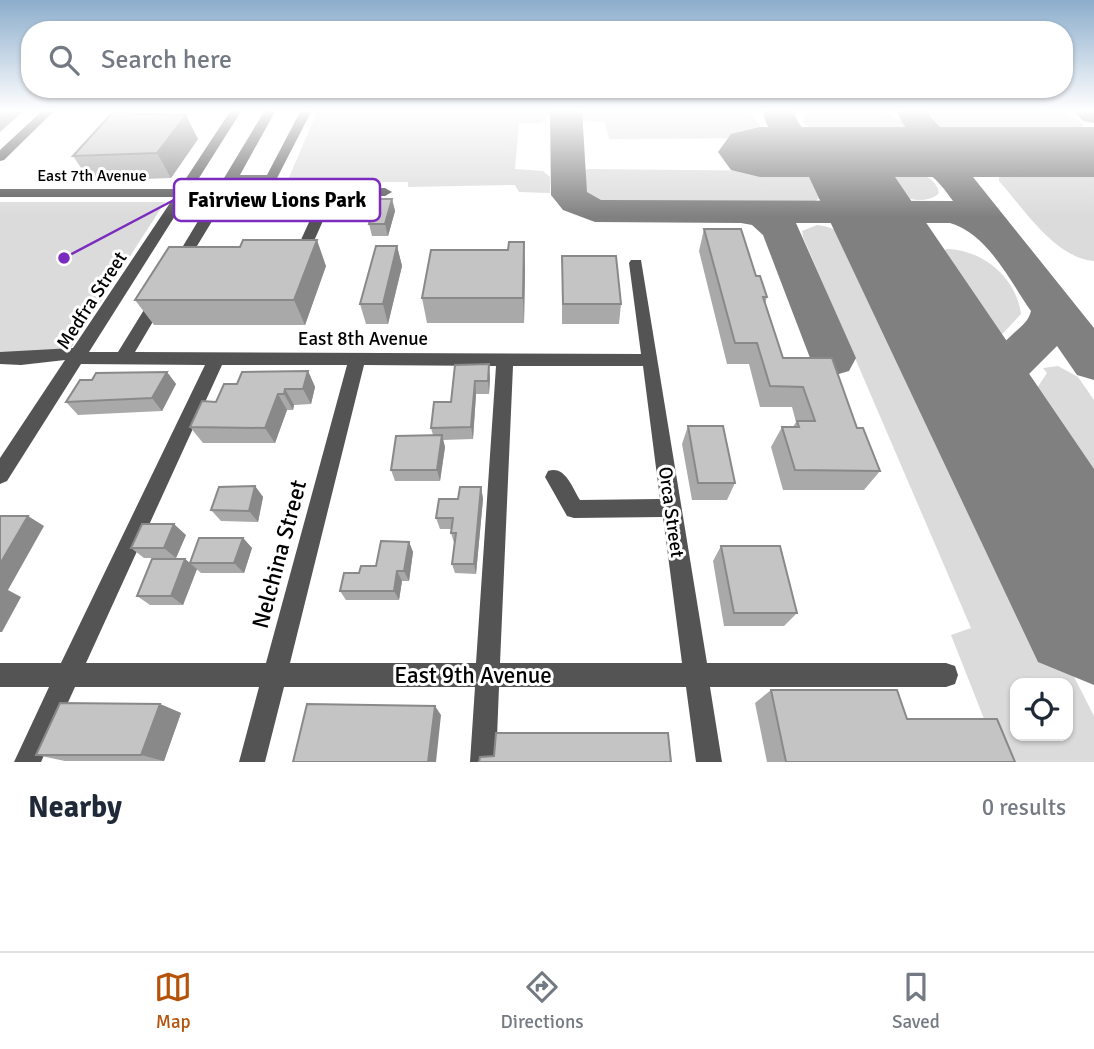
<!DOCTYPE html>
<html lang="en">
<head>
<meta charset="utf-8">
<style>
	body { margin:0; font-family:Signika,sans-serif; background:#f2f2f3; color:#1f2937 }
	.controls { position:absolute; right:21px; bottom:21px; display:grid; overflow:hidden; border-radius:14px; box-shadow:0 2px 5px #0004 }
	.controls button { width:63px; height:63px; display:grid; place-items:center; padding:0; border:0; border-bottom:2px solid #e0e1e3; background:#fff; color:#1f2937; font:35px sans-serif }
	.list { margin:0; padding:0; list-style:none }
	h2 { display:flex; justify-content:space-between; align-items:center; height:91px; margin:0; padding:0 28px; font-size:30px }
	h2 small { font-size:23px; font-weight:400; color:#747a83 }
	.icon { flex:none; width:38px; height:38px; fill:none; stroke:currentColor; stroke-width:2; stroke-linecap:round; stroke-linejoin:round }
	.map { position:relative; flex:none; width:1094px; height:762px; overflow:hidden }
	.search { position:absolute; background:#fff; box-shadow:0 2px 5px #0004; left:21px; right:21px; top:21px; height:77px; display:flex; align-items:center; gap:18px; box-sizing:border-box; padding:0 24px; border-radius:28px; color:#747a83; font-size:26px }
	.sheet { height:189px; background:#fff }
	nav { display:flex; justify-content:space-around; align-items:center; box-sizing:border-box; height:98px; border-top:2px solid #e0e1e3; background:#fff; font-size:19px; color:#747a83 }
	nav a { display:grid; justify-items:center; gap:4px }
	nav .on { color:#b45309 }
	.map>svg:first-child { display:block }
	.green { fill:#dbdbdb; fill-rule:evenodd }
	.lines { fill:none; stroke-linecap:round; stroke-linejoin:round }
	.taxiway { fill:#808080; fill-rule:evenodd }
	.runway { fill:#808080; fill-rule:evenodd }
	.minor { fill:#545454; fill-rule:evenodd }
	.wall { fill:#a9a9a9 }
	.shaded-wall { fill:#898989 }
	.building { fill:#c4c4c4; stroke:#898989; stroke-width:2 }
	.labels { text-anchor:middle; stroke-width:6; stroke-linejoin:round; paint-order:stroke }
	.far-street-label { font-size:16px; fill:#000; stroke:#fff }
	.street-label { font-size:19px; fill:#000; stroke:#fff }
	.near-street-label { font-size:23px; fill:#000; stroke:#fff }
	.leader { fill:none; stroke:#7b2cbf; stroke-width:2.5 }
	.callout-dot { fill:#7b2cbf; stroke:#fff; stroke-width:2.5 }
	.callout { fill:#fff; stroke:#7b2cbf; stroke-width:2.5 }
	.callout-label { font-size:21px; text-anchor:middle; font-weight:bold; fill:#000 }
</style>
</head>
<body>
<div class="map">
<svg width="1094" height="762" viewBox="0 0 1094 762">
	<rect width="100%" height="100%" fill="#fff"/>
	<path class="green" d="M318 110H552C544 127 535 123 519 123L515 169 543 171 550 177V193L519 192 515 185 408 187V182H287Z
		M584 110H746L760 125 762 133 756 138 609 139 605 122 581 120 580 116Z
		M808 110C840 110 884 101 907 126L902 135C875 136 820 144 802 121Z
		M935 110H1058L1080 121 1087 133 1082 136H955C942 133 932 127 928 114Z
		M587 169 804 171 817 178 823 187 820 198 813 202 613 204 593 198 586 192 582 173Z
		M907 171C920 173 936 177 939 193 925 207 897 198 886 184L887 175Z
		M1005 173H1094V261C1055 258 1024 209 999 181V177Z
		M0 202H165L67 354 0 362Z
		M817 225C836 227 847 235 857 250L1094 716V762H1001L951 635 971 628 803 237 802 231ZM1015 683H1068V736H1015Z
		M947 249C983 250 1016 277 1021 314L994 343 983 339 939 273 934 254Z
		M1058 366 1078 377 1094 400V523L1034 422 1031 397 1047 373 1043 368Z"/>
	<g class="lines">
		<path class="taxiway" d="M550 110H582L587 192 601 200 953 201C945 190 938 180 926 172 913 164 896 165 887 152L892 145C917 139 945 153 965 167L1094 328V380L1077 375 1057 346 1012 391 1015 421 1007 436 989 442 971 436C943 382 980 366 1015 332 1022 326 1029 320 1031 311 1009 280 988 234 950 223H796L856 358 849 371 832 376 815 371 763 235 752 225 741 223 595 222 563 210 551 195Z
			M763 110H794C799 139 828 139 852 145L857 152 852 159C818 168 767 149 763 110Z
			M896 110H927C939 136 967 139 992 145L997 152 992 159C955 168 910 146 896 110Z
			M1073 110H1094V123L1083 121Z"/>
		<path class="runway" d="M760 127H1094V177H895L1094 469V685L1038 662 809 177H760L731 170 718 152 731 134Z"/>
		<path class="minor" d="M43 110H55L4 160 0 161V150Z
			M231 110H242L89 352H118L155 292 160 291 168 296 135 352 641 354 629 263 631 260H641L707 663H946L955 666 958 675 955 684 946 687H710L722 762H696L686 687H499L496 762H470L475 687H284L265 762H239L259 687H75L41 762H14L49 687H0V663H61L205 365 81 364 7 481 0 484V458L65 360 21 365 0 364V352L73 348 174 197H0V189H179ZM222 365H347L266 663H86ZM364 365 496 366 476 663H290ZM513 366H643L660 499 580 500C572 487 565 465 548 471L545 477 567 516 574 518 663 517 682 663H500Z
			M265 110H276L240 175H267L301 110H312L275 182 235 183 232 187 385 188 392 192 385 196H334L306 259 299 264 291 262 289 259 294 255 321 196 228 195 183 269H173L171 266Z"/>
	</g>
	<path class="wall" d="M198 139 171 178 90 181 73 156Z
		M392 199 395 211 388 236H372L369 224Z
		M704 229 756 276 767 297 765 303 783 358 857 428 880 471 864 490H783L771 447 782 427H793L796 422 792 407H760L749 364H727L699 251Z
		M524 242 525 268 524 323H427L422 298 508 250Z
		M397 246 402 266 388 324H366L360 304Z
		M240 247 326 266 305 325H154L135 300Z
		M562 256 621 304 619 324H562Z
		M455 365 490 377 489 394H476L473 439 443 440 445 447 440 481H395L391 470 433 435 431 428 451 402Z
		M308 371 315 387 311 404 294 405 293 410H287L275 443H203L190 427 216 402 237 384Z
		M167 372 176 384 162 411 78 415 66 402 92 380Z
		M688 426 735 483 727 500H692L682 444Z
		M255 486 263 497 258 522 221 521 211 510Z
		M481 487 483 499 476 574 455 573 452 564 454 543 451 533 452 529H440L436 518 458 499Z
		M186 535 176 558H144L131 548Z
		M243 538 252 548 244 573H201L190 563Z
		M409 542 413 552 409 581H402L399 600H346L340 591 359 573 376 566Z
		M721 546 797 613 784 626H724L713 561Z
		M185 559 197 569 183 605H150L137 596Z
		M771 690 1015 762H767L755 703Z
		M160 704 181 713 164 761H65L36 755Z"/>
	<path class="shaded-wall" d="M0 110H25L0 132Z
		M186 115 198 139 171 178 157 153Z
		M392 199 395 211 388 236 385 224Z
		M317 240 326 266 305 325 294 300Z
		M524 242 525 268 524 323 523 298Z
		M397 246 402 266 388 324 383 304Z
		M489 364 490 377 489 394 488 381Z
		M308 371 315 387 311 404 303 389Z
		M167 372 176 384 162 411 152 398Z
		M475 381 476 394 473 439 471 427Z
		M285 389 294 405 293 410 284 394Z
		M278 394 287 410 275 443 265 428Z
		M442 435 445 447 440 481 437 470Z
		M255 486 263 497 258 522 249 511Z
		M481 487 483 499 476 574 474 564Z
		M28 516 44 526 8 590 21 597 2 632H0V564Z
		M174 524 186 535 176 558 164 548Z
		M243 538 252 548 244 573 234 563Z
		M409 542 413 552 409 581 404 571Z
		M185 559 197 569 183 605 171 596Z
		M397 571 402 581 399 600 394 591Z
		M160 704 181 713 164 761 141 755Z
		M435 706 441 715 436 762H428Z"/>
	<path class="building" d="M112 113 186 115 157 153 73 156Z
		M376 199H392L385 224H369Z
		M704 229H741L756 276H760L767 297H763L783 358H832L857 428H863L880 471 795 470 782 427H799L797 421H815L803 387 770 386 757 343H735Z
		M243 240H317L294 300H135L169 247H240Z
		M509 242H524L523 298H422L431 250H508Z
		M376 246H397L383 304H360Z
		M562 256H616L621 304H563Z
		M489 364 488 381H475L471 427 431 428 434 402H451L455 365Z
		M308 371 303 389H285L284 394H278L265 428 190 427 202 401 216 402 224 384H237L242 372Z
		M167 372 152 398 66 402 80 380H92L96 373Z
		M688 426H723L735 483H698Z
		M442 435 437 470H391L396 436Z
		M255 486 249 511 211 510 219 487Z
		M460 487H481L474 564H452L456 533H451L453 518H436L439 499H458Z
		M0 516H28L0 564Z
		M142 524H174L164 548H131Z
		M199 538H243L234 563H190Z
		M381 541 409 542 404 571H397L394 591H340L344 573H359L361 566H376Z
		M721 546H780L797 613H734Z
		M152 559H185L171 596H137Z
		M771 690H897L907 719H997L1015 762H786Z
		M60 703 160 704 141 755H36Z
		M307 704 435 706 428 762H293Z
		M496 733H668L671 762H479L480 757 494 756Z"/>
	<linearGradient id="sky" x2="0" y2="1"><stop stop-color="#8cadcc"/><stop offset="0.51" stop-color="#fff"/><stop offset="1" stop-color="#fff" stop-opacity="0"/></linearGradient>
	<rect width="1094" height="217" fill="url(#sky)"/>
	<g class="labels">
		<g class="far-street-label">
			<text x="92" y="181">East 7th Avenue</text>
		</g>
		<g class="street-label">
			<text transform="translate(91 300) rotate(-57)" y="7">Medfra Street</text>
			<text x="363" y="345">East 8th Avenue</text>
			<text transform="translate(672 512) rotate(82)" y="7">Orca Street</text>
		</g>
		<g class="near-street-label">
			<text transform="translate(279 554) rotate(-75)" y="8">Nelchina Street</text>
			<text x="473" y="683">East 9th Avenue</text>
		</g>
	</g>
	<path class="leader" d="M64 258L174 200"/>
	<circle class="callout-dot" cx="64" cy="258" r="7"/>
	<rect class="callout" x="174" y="179" width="206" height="42" rx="7"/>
	<g class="callout-label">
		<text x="277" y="207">Fairview Lions Park</text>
	</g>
</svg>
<div class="controls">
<button><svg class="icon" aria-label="locate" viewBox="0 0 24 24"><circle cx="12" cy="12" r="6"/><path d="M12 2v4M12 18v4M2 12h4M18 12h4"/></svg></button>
</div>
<div class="search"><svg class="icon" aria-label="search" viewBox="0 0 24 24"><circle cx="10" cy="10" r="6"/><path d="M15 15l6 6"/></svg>Search here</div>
</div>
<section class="sheet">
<h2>Nearby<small>0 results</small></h2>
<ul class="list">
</ul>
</section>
<nav>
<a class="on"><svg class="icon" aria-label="map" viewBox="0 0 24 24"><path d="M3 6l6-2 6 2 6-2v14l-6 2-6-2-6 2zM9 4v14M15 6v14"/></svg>Map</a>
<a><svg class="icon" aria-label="directions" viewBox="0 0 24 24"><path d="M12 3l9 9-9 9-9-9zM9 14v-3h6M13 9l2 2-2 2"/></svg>Directions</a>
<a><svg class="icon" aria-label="saved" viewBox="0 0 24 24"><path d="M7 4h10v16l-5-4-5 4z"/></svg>Saved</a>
</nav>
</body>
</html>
